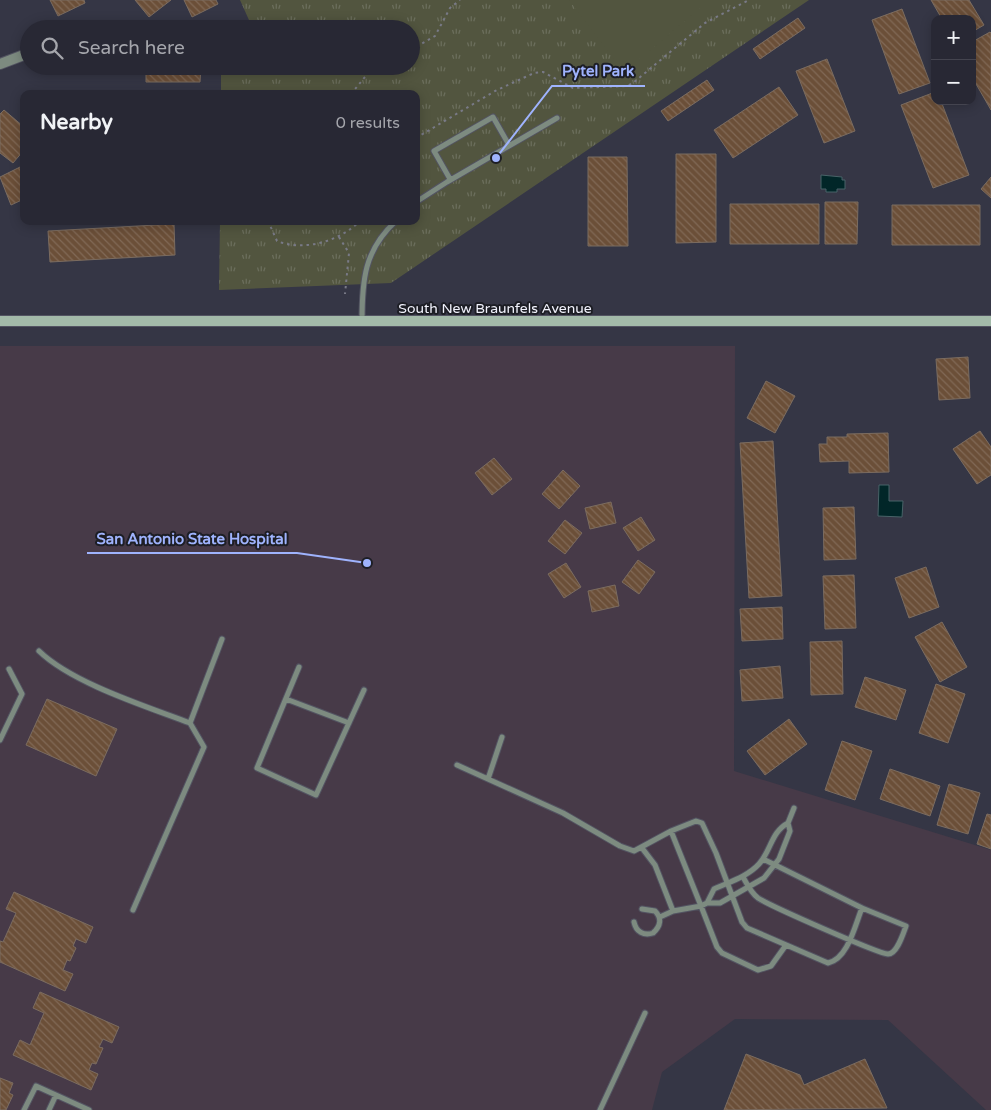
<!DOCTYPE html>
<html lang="en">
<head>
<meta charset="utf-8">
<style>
	body { margin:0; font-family:"Varela Round",sans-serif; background:#30303c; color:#f1f3f6 }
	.controls { position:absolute; right:15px; top:15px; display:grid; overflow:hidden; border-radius:10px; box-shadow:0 2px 12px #0003 }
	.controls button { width:45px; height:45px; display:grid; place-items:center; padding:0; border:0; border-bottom:1px solid #44444f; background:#282834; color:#f1f3f6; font:25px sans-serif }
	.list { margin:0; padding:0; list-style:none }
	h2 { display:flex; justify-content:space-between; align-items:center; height:65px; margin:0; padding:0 20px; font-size:21px }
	h2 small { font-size:16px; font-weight:400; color:#a5a6ac }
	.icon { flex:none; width:28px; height:28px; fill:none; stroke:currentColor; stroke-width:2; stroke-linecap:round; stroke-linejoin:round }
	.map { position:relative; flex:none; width:991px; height:1110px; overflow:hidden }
	.search { position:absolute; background:#282834; box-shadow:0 2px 12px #0003; left:20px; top:20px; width:400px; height:55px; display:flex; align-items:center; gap:12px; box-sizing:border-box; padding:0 18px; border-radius:28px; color:#a5a6ac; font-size:19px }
	.panel { position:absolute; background:#282834; box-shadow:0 2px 12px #0003; left:20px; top:90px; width:400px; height:135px; border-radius:10px }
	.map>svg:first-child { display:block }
	.medical { fill:#473a48 }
	.park { fill:url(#park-tufts) }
	.pitch { fill:#52553f }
	.water { fill:#012628; stroke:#496368 }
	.building { fill:url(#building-back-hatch); stroke:#7b6c60 }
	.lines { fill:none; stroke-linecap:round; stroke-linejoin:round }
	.lane-casing { stroke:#535462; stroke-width:7 }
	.street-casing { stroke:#535462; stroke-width:12 }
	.secondary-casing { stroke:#535462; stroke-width:12 }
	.path { stroke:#797a87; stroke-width:2; stroke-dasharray:2.5 4; stroke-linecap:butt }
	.lane { stroke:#7d8b80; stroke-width:5 }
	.street { stroke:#7d8b80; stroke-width:10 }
	.secondary { stroke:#a3baa9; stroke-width:10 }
	.labels { text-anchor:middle; stroke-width:4; stroke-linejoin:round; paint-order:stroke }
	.street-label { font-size:14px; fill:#f1f2fc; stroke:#1d1e25 }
	.leader { fill:none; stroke:#9fb3fd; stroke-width:2 }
	.callout-dot { fill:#9fb3fd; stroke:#1d1e25; stroke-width:2 }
	.callout-label { font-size:15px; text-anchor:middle; font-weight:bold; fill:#9fb3fd; stroke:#1d1e25; stroke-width:4; stroke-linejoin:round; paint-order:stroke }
</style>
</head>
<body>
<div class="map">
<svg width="991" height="1110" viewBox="0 0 991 1110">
	<defs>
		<pattern id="park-tufts" width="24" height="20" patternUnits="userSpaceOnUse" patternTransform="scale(1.25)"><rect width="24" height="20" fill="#52553f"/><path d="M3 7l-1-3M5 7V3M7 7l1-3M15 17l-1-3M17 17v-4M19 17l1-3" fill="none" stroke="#6b6e5c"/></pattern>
		<pattern id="building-back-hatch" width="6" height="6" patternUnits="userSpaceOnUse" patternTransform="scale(1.25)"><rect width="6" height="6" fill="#6b4f38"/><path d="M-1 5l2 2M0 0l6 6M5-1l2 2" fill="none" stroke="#816956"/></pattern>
	</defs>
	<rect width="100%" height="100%" fill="#353645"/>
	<path class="medical" d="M0 346H735L734 771 991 850V1110H986L888 1020 735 1019 662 1072 652 1110H0Z"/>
	<path class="park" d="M240 0H809L391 283 219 290 220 221H416V94H221V66H411V29H253Z"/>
	<path class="pitch" d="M569 0H710L631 66 617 63Z"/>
	<path class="water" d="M821 175 842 177V180H845V189H837V192H826V189H821Z
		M879 485H889V501H903L902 517 878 516Z"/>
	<path class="building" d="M50 0H84L85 3 58 16Z
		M135 0H171L149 17Z
		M184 0H216L218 4 192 17Z
		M931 0H969L984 25 972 32V19H942Z
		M902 9 930 83 899 94 872 20Z
		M798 18 805 28 760 59 753 49Z
		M990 32 991 33V110L972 77V42Z
		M827 59 855 131 824 143 796 71Z
		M146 66H201L200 82H146Z
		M707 80 714 90 668 121 661 111Z
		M779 87 798 115 733 158 714 130Z
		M935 92V101H941L969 175 933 188 901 105Z
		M4 110 24 127V150L13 163 0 153V114Z
		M676 154H716V242L676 243Z
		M588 157H627L628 246H588Z
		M24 165V199L11 205 0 177Z
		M991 177V198L981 189Z
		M825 202H858L857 244H825Z
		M730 204H819V244H730Z
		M892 205H980V245H892Z
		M174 224 175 255 50 262 48 231Z
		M968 357 970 398 939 400 936 359Z
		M766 381 795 396 775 433 747 418Z
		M980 431 991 447V475L977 484 953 449Z
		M888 433 889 472 849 473V461L820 462 819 444H827V437H847V434Z
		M773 441 782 596 749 598 740 443Z
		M494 458 512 479 492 495 475 473Z
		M563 470 580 486 559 509 542 494Z
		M611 502 616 523 590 529 585 508Z
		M854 507 856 559 824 560 823 508Z
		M641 517 655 540 638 551 623 528Z
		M565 520 582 533 565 554 548 541Z
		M638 560 655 572 639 594 622 582Z
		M566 563 581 587 564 598 548 574Z
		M926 567 939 607 909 618 895 578Z
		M854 575 856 628 825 629 823 576Z
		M615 585 619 606 592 612 588 591Z
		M782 607 783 639 742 641 740 609Z
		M942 622 967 667 940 682 915 637Z
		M842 641 843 694 811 695 810 642Z
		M780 666 783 698 742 701 740 670Z
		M865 677 906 690 896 720 855 707Z
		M936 684 965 694 948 743 919 733Z
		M47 699 117 729 96 776 26 745Z
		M789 719 807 744 765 775 747 751Z
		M842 741 872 751 855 800 825 790Z
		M890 769 940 786 930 816 880 799Z
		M949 784 980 793 968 834 937 825Z
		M987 814 991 815V849L977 844Z
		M14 892 93 927 86 943 76 939 73 946 76 948 70 961 67 960 63 970 73 974 65 991 0 962V941L3 942 16 913 6 909Z
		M40 992 119 1027 112 1043 103 1039 99 1047 103 1048 96 1064 92 1063 89 1070 98 1074 91 1090 13 1055 20 1040 30 1045 44 1013 33 1008Z
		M746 1054 800 1075 804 1085 865 1059 887 1108 724 1110Z
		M0 1078 13 1083 9 1093 13 1095 6 1110H0Z"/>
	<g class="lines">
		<defs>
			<path id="lane" d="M450 179 434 151 493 117 509 145
				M416 202 447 182 557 118
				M362 321C362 281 364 250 396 221
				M39 651C72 683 145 706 190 723L222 639
				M299 667 257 768 316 795 364 690
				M286 699 349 723
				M0 740 22 694 9 669
				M457 765 563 813 620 846 634 851 671 831 701 906 707 903H720L764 878 779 859 790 831 788 823
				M488 779 502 737
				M671 831 696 821 702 823 716 853 742 922 747 928 828 963C848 959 855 925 862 908L906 926C903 934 897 954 888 954 879 954 770 906 758 898 751 893 747 884 743 877
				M642 848 655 865 673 911
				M763 859 862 908
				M707 903 714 889C729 882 747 877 759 864 771 851 771 832 788 823L794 808
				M133 910 204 747 190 723
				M660 917 673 911 701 906 717 947 722 953 758 970 771 966 786 945
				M634 922C636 932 644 936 653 933 661 926 662 918 655 911L642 909
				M24 1110 36 1086 89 1110
				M49 1110 56 1095
				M600 1110 645 1013"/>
			<path id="street" d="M0 64 29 53"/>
			<path id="secondary" d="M0 321H991"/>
		</defs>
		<use href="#lane" class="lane-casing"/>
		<use href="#street" class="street-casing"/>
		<use href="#secondary" class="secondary-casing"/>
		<path class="path" d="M411 50 435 36 450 8 460 0
			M351 94 374 66
			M416 138 495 91 534 73 543 72 573 88 627 86 633 83 705 23 749 0
			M268 221 277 241C304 252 340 241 360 221
			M339 237 349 253 345 294"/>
		<use href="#lane" class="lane"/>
		<use href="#street" class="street"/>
		<use href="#secondary" class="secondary"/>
	</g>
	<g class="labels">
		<g class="street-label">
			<text x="495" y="313">South New Braunfels Avenue</text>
		</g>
	</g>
	<path class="leader" d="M496 158L552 86H645M367 563L297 553H87"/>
	<g class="callout-dot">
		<circle cx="496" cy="158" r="5"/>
		<circle cx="367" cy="563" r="5"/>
	</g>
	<g class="callout-label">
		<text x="598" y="76">Pytel Park</text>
		<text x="192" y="544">San Antonio State Hospital</text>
	</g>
</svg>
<div class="controls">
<button>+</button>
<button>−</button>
</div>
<div class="search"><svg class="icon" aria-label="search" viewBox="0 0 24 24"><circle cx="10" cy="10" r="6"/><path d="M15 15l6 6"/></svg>Search here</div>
<section class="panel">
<h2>Nearby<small>0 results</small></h2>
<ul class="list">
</ul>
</section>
</div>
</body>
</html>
